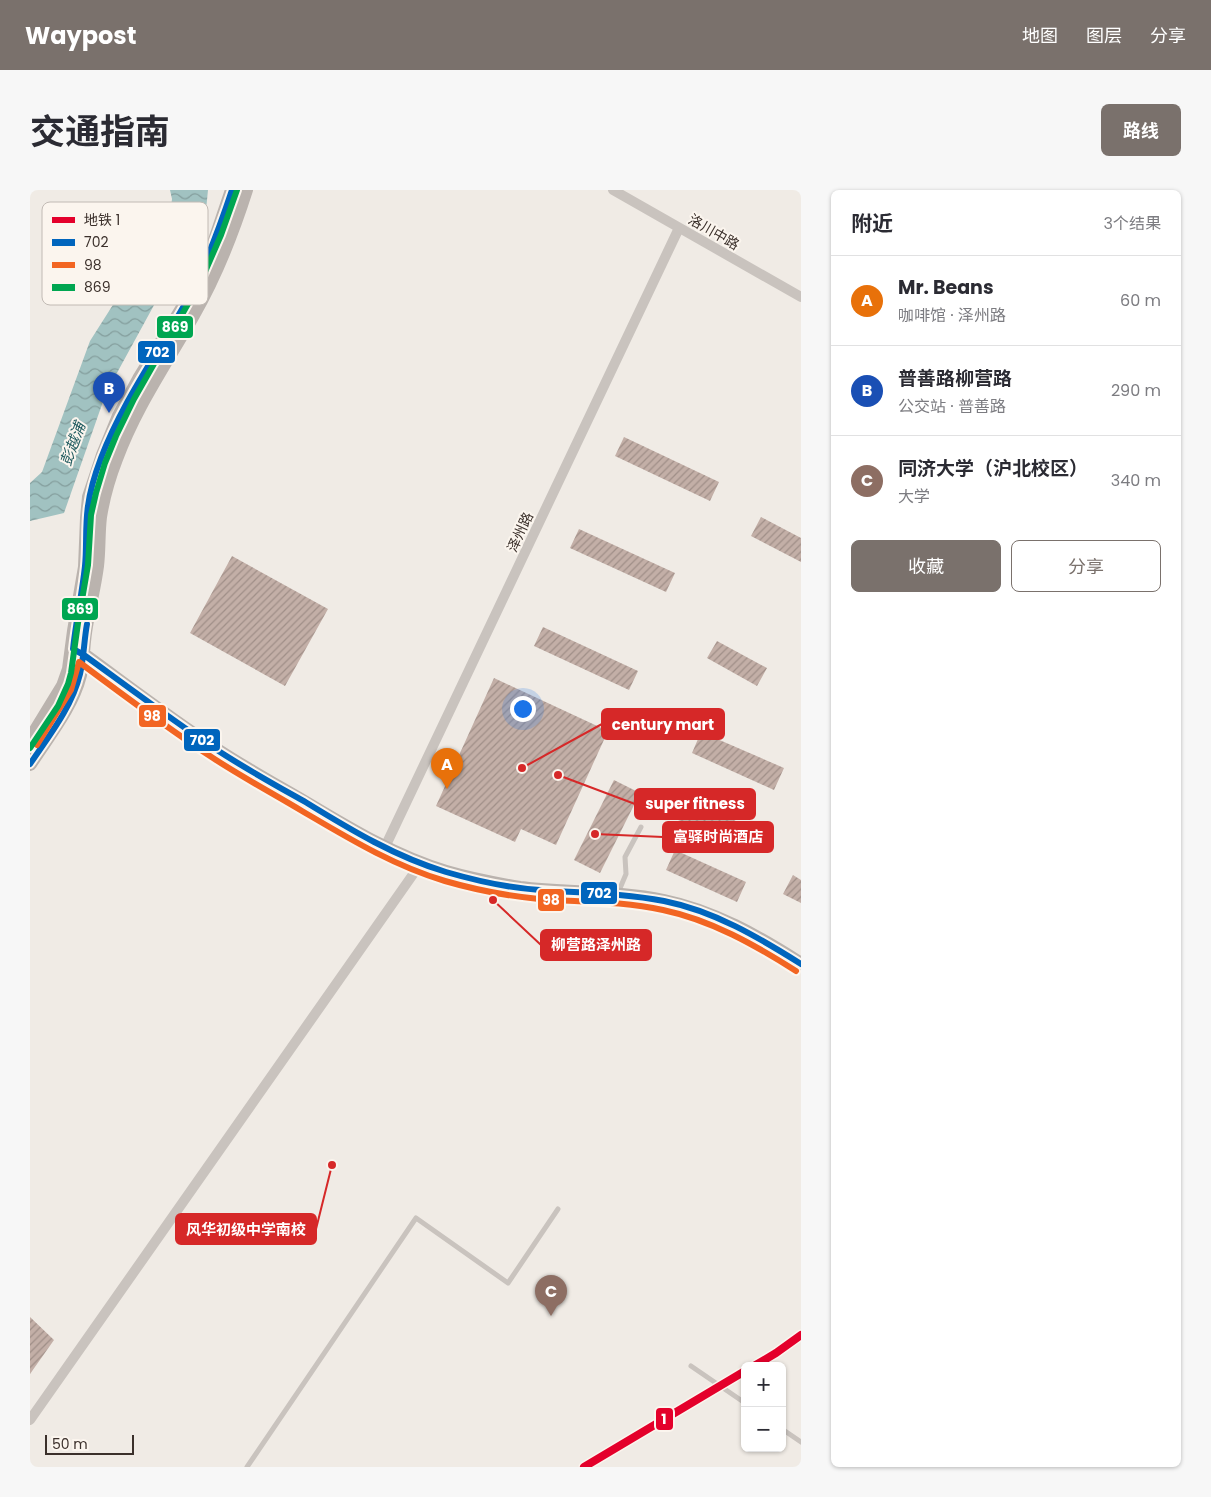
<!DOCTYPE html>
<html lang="zh">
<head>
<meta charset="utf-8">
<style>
	body { margin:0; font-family:Poppins,"Noto Sans SC",sans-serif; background:#f7f7f7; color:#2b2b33 }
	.controls { position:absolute; right:15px; bottom:15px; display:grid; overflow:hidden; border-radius:8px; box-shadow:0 1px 4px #0004 }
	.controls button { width:45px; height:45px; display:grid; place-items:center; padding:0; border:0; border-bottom:1px solid #e1e1e2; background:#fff; color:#2b2b33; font:25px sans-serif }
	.scale { position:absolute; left:15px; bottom:12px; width:89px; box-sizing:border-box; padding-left:5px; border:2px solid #3b302b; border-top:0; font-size:14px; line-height:18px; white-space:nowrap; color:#3b302b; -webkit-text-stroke:4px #fbf5ee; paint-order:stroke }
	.you { position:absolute; left:492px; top:518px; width:18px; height:18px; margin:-12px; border:4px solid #fff; border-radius:50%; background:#1a73e8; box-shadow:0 0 0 8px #1a73e833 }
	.badge { display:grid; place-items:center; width:32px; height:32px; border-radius:50%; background:#7a716c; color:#fff; font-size:16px; font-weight:700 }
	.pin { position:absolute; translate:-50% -41px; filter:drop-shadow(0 1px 2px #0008) }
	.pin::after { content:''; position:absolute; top:26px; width:18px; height:15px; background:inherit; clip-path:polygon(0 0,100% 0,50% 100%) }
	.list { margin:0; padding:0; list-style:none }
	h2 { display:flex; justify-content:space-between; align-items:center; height:65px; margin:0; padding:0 20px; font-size:21px }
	h2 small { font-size:16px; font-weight:400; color:#7c7c81 }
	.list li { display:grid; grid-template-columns:32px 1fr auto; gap:15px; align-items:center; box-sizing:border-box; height:90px; padding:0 20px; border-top:1px solid #e1e1e2 }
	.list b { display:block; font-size:19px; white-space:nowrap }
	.list p { margin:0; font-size:16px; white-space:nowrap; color:#7c7c81 }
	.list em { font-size:16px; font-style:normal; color:#7c7c81 }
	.actions { display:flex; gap:10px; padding:15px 20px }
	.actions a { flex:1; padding:11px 0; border:1px solid #7a716c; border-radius:8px; text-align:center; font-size:18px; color:#7a716c }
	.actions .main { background:#7a716c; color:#fff }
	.map { position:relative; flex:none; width:771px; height:1277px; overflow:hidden; border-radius:8px }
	header { display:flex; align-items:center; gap:30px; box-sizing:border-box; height:70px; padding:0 25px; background:#7a716c; color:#fff }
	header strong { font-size:24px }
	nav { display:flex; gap:28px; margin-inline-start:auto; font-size:18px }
	.intro { display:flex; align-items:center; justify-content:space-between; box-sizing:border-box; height:120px; padding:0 30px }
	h1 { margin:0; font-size:35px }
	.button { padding:12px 22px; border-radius:8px; background:#7a716c; color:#fff; font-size:18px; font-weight:700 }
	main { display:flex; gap:30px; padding:0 30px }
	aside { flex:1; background:#fff; border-radius:8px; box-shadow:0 1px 4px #0004 }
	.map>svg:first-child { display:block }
	.water { fill:url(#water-waves) }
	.building { fill:url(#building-hatch) }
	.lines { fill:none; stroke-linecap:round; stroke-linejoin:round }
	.service { stroke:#c9c3be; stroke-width:5 }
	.minor { stroke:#c9c3be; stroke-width:10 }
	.secondary { stroke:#bab3ae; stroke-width:14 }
	.bus-1-casing { stroke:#fbf5ee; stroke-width:10 }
	.bus-2-casing { stroke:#fbf5ee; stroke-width:10 }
	.bus-3-casing { stroke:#fbf5ee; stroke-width:10 }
	.bus-1 { stroke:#0065bd; stroke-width:6 }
	.bus-2 { stroke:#f26522; stroke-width:6 }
	.bus-3 { stroke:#00a651; stroke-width:6 }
	.metro-1-casing { stroke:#fbf5ee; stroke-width:11 }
	.metro-1 { stroke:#e4002b; stroke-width:8 }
	.labels { text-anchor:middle; stroke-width:4; stroke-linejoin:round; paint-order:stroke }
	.street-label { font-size:14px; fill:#3b302b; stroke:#fbf5ee }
	.water-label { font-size:15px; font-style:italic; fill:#1f5a5e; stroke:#fbf5ee }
	.key { fill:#fbf5ee; stroke:#c1bab4; stroke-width:1 }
	.key-label { font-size:14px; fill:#3b302b }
	.leader { fill:none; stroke:#d62828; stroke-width:2 }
	.callout-dot { fill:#d62828; stroke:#fbf5ee; stroke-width:2 }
	.callout { fill:#d62828; stroke:#d62828; stroke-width:2 }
	.callout-label { font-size:15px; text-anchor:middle; font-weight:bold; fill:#fff }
	.line-badge { stroke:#fbf5ee; stroke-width:2 }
	.badge-label { font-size:14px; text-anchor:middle; font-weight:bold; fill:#fff }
</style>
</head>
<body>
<header>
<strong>Waypost</strong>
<nav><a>地图</a><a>图层</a><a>分享</a></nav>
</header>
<div class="intro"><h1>交通指南</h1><a class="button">路线</a></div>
<main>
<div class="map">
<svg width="771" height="1277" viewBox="0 0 771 1277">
	<defs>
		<pattern id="water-waves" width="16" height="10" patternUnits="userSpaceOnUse" patternTransform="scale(1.25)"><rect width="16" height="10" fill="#a1c2c1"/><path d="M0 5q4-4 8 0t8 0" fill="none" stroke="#849e9d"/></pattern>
		<pattern id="building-hatch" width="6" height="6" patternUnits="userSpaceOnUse" patternTransform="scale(1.25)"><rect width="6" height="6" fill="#c3afa7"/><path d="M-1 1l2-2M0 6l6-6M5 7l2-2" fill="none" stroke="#a08f88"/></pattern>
	</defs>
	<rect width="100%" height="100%" fill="#f0ebe5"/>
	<path class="water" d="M140 0H178L176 20 76 203 34 323 0 331V293L12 282 60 151 140 25 142 9Z"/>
	<path class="building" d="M594 247 689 292 680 311 585 266Z
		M731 327 771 348V372L721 346Z
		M549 339 645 383 636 402 540 358Z
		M202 366 298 419 255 496 160 443Z
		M513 437 608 481 599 500 504 456Z
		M687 451 737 478 727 496 677 468Z
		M464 488 578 541 526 655 491 639 485 652 406 616Z
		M671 542 754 578 744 600 662 563Z
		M584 590 610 603 570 683 544 670Z
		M648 606 722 638 713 659 639 626Z
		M645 660 716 692 707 712 636 680Z
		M763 685 771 690V713L753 704Z
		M0 1127 24 1150 0 1184Z"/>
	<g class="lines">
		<path class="service" d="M588 703 596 684 595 667 611 637
			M661 1176 715 1213
			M752 1239 771 1252
			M217 1277 386 1028 478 1093 528 1019"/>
		<path class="minor" d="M583 0 771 107
			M355 657 649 38
			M0 1230 391 673"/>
		<path class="secondary" d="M43 459 54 465C98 497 141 530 187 560 216 579 247 596 276 613 321 640 366 667 416 682 440 689 466 694 490 698 538 704 586 701 634 711 683 721 729 747 771 774
			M0 550 33 496 39 479 44 441 55 377 57 328 59 307 73 265 89 226 109 189 152 119 169 87 183 56 202 0
			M0 574C18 546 42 517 50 485 53 471 53 457 55 443 58 421 64 399 67 376 69 360 68 343 70 327 73 308 79 287 86 269 105 217 136 173 163 125 186 85 202 44 216 0"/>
		<defs>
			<path id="bus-1" d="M202 0C190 36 177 72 160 105 130 160 93 210 71 268 65 284 60 300 58 316 55 336 57 356 55 376 52 404 46 431 43 459L54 465C98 497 142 530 187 560 216 579 247 596 277 613 321 640 366 667 416 682 447 691 479 698 510 700 551 703 593 703 634 711 684 721 728 747 771 774
				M0 574C19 546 42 517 50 484 54 467 54 450 57 434"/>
			<path id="bus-2" d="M7 555 41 500 49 472C93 505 137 538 183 568 212 587 242 603 272 621 318 648 364 676 415 691 446 700 478 706 509 709 550 712 592 711 633 720 681 730 725 755 766 781"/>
			<path id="bus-3" d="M0 558 28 516 38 494 41 483 48 433 58 375 61 325 66 303 75 273 86 246 104 209 171 91 191 45 207 0"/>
		</defs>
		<use href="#bus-1" class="bus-1-casing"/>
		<use href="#bus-2" class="bus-2-casing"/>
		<use href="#bus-3" class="bus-3-casing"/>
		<use href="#bus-1" class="bus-1"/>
		<use href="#bus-2" class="bus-2"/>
		<use href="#bus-3" class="bus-3"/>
		<defs>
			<path id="metro-1" d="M724 1176 746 1163 771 1145
				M554 1277 715 1181"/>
		</defs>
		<use href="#metro-1" class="metro-1-casing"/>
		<use href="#metro-1" class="metro-1"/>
	</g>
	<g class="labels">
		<g class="street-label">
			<text transform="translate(684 42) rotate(30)" y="5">洛川中路</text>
			<text transform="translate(490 342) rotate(-65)" y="5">泽州路</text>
		</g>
		<g class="water-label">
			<text transform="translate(43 254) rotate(-70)" y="5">彭越浦</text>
		</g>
	</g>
	<rect x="12" y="12" width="166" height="103" rx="8" class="key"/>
	<rect x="22" y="27" width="23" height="6" fill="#e4002b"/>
	<rect x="22" y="49" width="23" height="7" fill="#0065bd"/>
	<rect x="22" y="72" width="23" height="6" fill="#f26522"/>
	<rect x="22" y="94" width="23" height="7" fill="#00a651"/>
	<g class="key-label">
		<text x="54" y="35">地铁 1</text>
		<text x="54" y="57">702</text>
		<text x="54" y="80">98</text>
		<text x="54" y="102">869</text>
	</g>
	<path class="leader" d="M492 578L572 534M528 585L605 614M565 644L633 647M463 710L511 755M302 975L286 1039"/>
	<g class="callout-dot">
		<circle cx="492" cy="578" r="5"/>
		<circle cx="528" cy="585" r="5"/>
		<circle cx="565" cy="644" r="5"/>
		<circle cx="463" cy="710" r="5"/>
		<circle cx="302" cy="975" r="5"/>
	</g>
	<g class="callout">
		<rect x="572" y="519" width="122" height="30" rx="5"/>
		<rect x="605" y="599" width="120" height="30" rx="5"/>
		<rect x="633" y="632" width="110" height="30" rx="5"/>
		<rect x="511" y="740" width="110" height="30" rx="5"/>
		<rect x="146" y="1024" width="140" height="30" rx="5"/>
	</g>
	<g class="callout-label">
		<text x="633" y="540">century mart</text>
		<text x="665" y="619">super fitness</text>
		<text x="688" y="652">富驿时尚酒店</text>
		<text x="566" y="760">柳营路泽州路</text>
		<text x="216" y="1045">风华初级中学南校</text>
	</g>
	<g class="line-badge">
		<rect x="126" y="125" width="38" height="24" rx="5" fill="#00a651"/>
		<rect x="107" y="150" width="39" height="24" rx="5" fill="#0065bd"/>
		<rect x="31" y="407" width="38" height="24" rx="5" fill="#00a651"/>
		<rect x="108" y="514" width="29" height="24" rx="5" fill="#f26522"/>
		<rect x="153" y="538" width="38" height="24" rx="5" fill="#0065bd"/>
		<rect x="550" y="691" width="38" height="24" rx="5" fill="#0065bd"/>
		<rect x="507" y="698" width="28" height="24" rx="5" fill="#f26522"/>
		<rect x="625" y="1217" width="19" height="24" rx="5" fill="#e4002b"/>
	</g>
	<g class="badge-label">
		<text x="145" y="142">869</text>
		<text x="127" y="167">702</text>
		<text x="50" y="424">869</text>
		<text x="122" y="531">98</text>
		<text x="172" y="555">702</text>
		<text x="569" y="708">702</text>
		<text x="521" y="715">98</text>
		<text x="634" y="1234">1</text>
	</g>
</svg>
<div class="controls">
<button>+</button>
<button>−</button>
</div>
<div class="scale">50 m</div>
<div class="you"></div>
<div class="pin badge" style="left:417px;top:599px;background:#e8710a">A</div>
<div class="pin badge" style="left:79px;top:223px;background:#1a4fb4">B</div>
<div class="pin badge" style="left:521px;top:1126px;background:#8d6e63">C</div>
</div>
<aside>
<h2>附近<small>3个结果</small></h2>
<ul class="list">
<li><span class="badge" style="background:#e8710a">A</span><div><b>Mr. Beans</b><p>咖啡馆 · 泽州路</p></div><em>60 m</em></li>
<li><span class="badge" style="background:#1a4fb4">B</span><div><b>普善路柳营路</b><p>公交站 · 普善路</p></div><em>290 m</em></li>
<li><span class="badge" style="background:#8d6e63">C</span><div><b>同济大学（沪北校区）</b><p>大学</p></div><em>340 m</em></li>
</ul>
<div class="actions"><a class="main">收藏</a><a>分享</a></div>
</aside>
</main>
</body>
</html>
